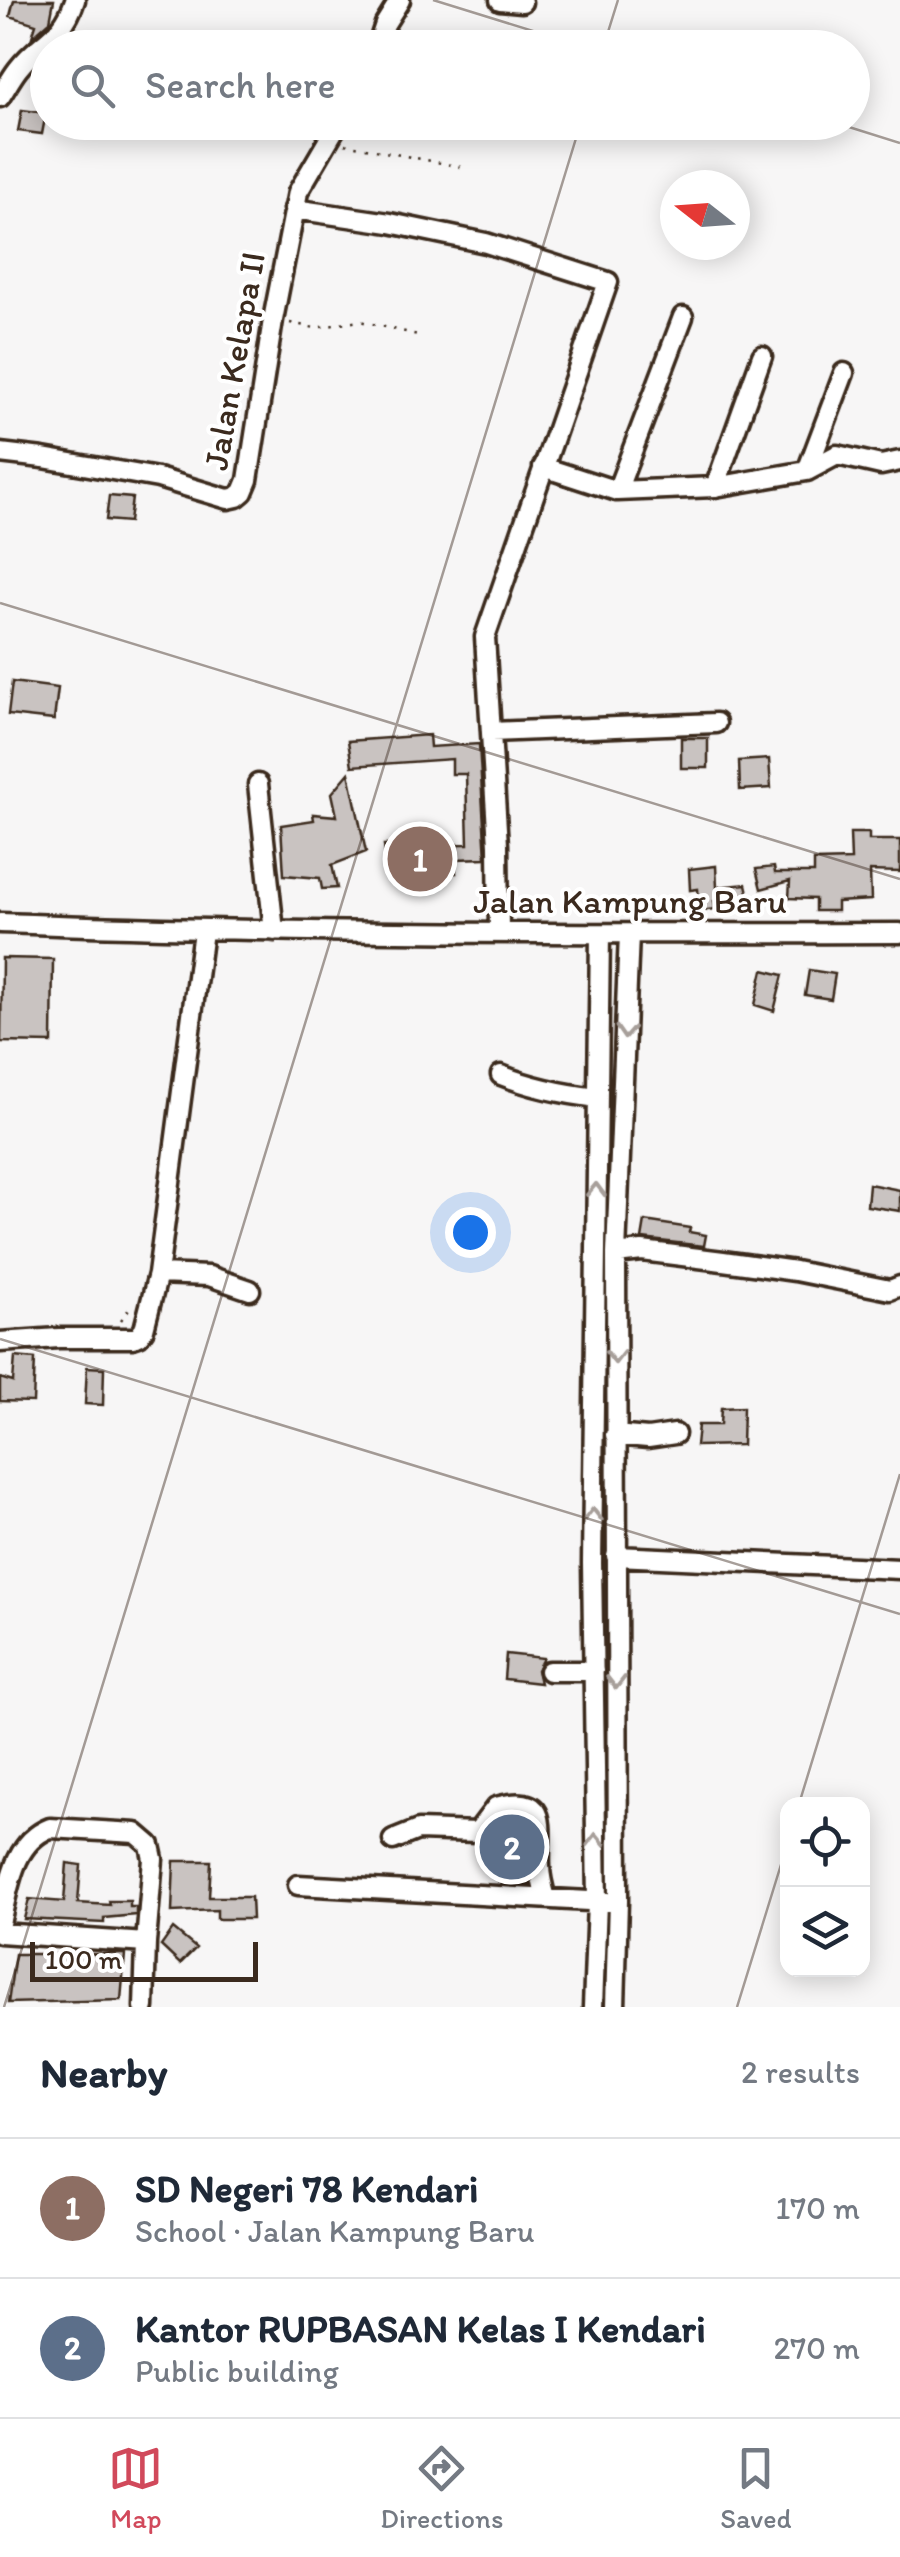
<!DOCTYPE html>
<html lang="en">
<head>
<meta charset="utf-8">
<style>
	body { margin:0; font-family:Itim,sans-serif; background:#f2f2f3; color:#1f2937 }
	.controls { position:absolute; right:30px; bottom:30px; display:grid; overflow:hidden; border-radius:20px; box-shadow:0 5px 25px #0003 }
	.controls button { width:90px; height:90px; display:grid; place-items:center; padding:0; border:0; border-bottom:2px solid #e0e1e3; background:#fff; color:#1f2937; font:50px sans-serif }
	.compass { position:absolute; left:660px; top:170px; width:90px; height:90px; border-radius:50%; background:#fff; box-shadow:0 5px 25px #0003; rotate:287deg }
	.scale { position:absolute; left:30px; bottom:25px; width:228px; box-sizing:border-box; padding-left:10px; border:5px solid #3b2a1e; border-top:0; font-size:28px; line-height:35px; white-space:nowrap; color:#3b2a1e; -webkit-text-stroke:8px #fff; paint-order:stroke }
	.you { position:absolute; left:470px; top:1232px; width:35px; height:35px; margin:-25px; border:8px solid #fff; border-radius:50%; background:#1a73e8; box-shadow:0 0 0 15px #1a73e833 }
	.badge { display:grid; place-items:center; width:65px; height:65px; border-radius:50%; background:#d1495b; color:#fff; font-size:32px; font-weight:700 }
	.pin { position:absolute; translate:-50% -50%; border:5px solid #fff; box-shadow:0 2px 10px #0006 }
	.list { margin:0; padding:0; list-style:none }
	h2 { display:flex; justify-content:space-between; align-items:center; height:130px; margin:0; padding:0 40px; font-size:42px }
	h2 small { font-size:32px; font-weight:400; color:#747a83 }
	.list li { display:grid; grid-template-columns:65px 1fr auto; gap:30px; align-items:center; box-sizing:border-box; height:140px; padding:0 40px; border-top:2px solid #e0e1e3 }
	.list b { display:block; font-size:38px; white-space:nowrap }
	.list p { margin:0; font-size:32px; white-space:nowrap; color:#747a83 }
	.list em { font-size:32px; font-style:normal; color:#747a83 }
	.icon { flex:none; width:55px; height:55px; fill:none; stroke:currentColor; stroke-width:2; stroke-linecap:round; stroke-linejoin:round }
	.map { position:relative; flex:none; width:900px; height:2007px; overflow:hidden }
	.search { position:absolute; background:#fff; box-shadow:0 5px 25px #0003; left:30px; right:30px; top:30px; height:110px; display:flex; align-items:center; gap:25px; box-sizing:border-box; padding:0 35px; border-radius:55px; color:#747a83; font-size:38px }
	.sheet { height:410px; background:#fff }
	nav { display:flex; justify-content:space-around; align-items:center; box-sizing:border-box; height:140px; border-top:2px solid #e0e1e3; background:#fff; font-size:28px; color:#747a83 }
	nav a { display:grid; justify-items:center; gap:5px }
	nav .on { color:#d1495b }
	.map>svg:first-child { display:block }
	.building { fill:#c9c3c1; stroke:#3b2a1e; stroke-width:2.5 }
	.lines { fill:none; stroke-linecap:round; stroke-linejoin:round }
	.minor-casing { stroke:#3b2a1e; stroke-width:25 }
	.path { stroke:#3b2a1e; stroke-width:2.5; stroke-dasharray:2.5 8; stroke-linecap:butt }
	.minor { stroke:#fff; stroke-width:18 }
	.oneway { stroke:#a79f9a }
	.ticks { fill:none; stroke:#3b2a1e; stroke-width:2.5; stroke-opacity:0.45 }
	.labels { text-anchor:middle; stroke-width:8; stroke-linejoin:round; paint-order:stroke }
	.street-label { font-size:35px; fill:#3b2a1e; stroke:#fff }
</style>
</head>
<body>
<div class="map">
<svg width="900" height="2007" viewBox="0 0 900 2007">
	<rect width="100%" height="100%" fill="#f7f6f6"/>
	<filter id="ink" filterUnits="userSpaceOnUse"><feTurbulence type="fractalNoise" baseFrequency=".01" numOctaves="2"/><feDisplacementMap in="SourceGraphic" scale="20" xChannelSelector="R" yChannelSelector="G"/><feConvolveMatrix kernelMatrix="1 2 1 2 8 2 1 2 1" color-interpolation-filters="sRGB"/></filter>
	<g filter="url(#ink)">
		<path class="building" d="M14 0H54L50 21 32 37 36 24 10 16Z
			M22 110 46 113 42 134 18 131Z
			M109 496 132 498 129 522 106 520Z
			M12 682 58 688 54 720 8 715Z
			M429 735 430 747 479 744 486 858 455 859 456 873 387 874 384 845 468 844 466 774H452V759L352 766 348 741Z
			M681 738H708V768H681Z
			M769 759 771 788 740 790 739 761Z
			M349 773 366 852 332 865 337 888 322 889 320 878 284 875 281 825 314 820 313 814 337 816 332 793Z
			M850 833H869V840H900V872L870 871 871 900 837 902V911H815V899L789 898 790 881 761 889 756 869 774 867 775 873H814V861L851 860Z
			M716 866 717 887 746 884 749 897 714 901 715 909 700 911 698 889 690 890 689 869Z
			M2 958 53 959 52 1043 1 1042Z
			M763 970 783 975 774 1011 755 1005Z
			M809 970 835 974 831 999 805 995Z
			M869 1184 900 1190V1211L867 1206Z
			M645 1221 690 1228 689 1232 706 1235 704 1246 642 1239Z
			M15 1357 35 1359 33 1402 0 1401V1378L13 1382Z
			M87 1367 104 1368 103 1405 85 1404Z
			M743 1407 742 1445 696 1446 698 1425H720L721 1408Z
			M506 1654 543 1658 537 1670 540 1683 504 1679Z
			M502 1819 527 1821 530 1885 514 1884 494 1875V1831Z
			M174 1861H211L209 1897H251L252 1919H217V1910L172 1912Z
			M67 1863 81 1865 78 1903 110 1905 109 1901H130V1907H136V1915L104 1918V1923L24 1919 29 1899 64 1902Z
			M173 1929 196 1948 180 1964 161 1946Z
			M15 1954H125L121 2000 8 2003Z"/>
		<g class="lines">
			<defs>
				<path id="minor" d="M500 0 522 2
					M377 48 385 24 400 0
					M0 97C6 88 11 78 18 69 40 40 62 40 75 0
					M294 209 390 223 486 243 608 282 485 637 498 845 499 933
					M0 453 43 458 158 478 228 499 237 497 243 492 248 480 273 320 298 192 339 122
					M543 467 617 491 715 487 807 471 837 455 881 465 900 461
					M807 471 844 373
					M715 487 762 356
					M617 491 683 317
					M491 732 716 723
					M258 784 274 931
					M0 923C300 934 600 934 900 933
					M501 1075C533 1088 564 1094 598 1098
					M616 1254 642 1251 723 1261 795 1271 890 1290 900 1286
					M158 1274 209 1276 250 1290
					M0 1342 59 1338H133L139 1336 144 1329 158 1274 203 931
					M615 1435 648 1438 675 1434
					M616 1556 900 1569
					M549 1671H594
					M393 1840 418 1830 477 1832 496 1807C553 1791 538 1829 540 1866 540 1877 543 1888 546 1898
					M298 1885 607 1902
					M0 1923C9 1888 12 1843 50 1828L136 1833 150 1845 153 1859 146 1943 144 2007
					M0 1933 146 1943
					M593 2007 597 1902 592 1563 600 934
					M615 2007 618 1901 616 1254 629 934"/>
			</defs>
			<use href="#minor" class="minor-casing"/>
			<path class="path" d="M345 144 461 167
				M290 323 315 328 360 321 422 336
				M121 1320 131 1306"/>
			<use href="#minor" class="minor"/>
		</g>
		<defs><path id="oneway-chevron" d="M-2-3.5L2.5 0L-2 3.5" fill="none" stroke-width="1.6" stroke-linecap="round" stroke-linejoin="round" transform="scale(2.5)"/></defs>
		<g class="oneway">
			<use href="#oneway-chevron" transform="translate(625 1032) rotate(93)"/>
			<use href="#oneway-chevron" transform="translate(596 1190) rotate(-89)"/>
			<use href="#oneway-chevron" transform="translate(615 1357) rotate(90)"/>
			<use href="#oneway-chevron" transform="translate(593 1515) rotate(-90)"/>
			<use href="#oneway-chevron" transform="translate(616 1682) rotate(90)"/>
			<use href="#oneway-chevron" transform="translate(596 1840) rotate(-91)"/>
		</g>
	</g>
	<path class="ticks" d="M433 0 588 48M603 48 618 0M833 122 900 143M0 603 900 879M0 1339 900 1614M799 1804 900 1474M4 2007 581 122M737 2007 788 1842"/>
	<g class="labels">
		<g class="street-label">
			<text transform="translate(234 361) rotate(-80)" y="12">Jalan Kelapa II</text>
			<text x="630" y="913">Jalan Kampung Baru</text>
		</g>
	</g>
</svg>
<div class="controls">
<button><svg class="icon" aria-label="locate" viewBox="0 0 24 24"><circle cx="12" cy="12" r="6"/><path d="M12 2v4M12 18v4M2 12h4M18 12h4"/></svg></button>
<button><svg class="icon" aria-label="layers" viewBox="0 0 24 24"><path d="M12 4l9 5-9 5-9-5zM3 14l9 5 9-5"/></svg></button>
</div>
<svg class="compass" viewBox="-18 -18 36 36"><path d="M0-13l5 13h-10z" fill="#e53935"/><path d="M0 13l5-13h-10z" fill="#747a83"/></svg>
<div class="scale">100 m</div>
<div class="you"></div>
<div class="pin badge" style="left:420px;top:859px;background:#8d6e63">1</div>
<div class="pin badge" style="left:512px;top:1847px;background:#5c6f8a">2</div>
<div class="search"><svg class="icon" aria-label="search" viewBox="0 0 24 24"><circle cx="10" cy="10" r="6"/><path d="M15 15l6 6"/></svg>Search here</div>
</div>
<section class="sheet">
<h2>Nearby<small>2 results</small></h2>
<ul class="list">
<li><span class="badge" style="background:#8d6e63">1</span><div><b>SD Negeri 78 Kendari</b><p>School · Jalan Kampung Baru</p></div><em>170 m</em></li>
<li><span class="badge" style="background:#5c6f8a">2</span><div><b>Kantor RUPBASAN Kelas I Kendari</b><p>Public building</p></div><em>270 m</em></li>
</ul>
</section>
<nav>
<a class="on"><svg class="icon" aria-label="map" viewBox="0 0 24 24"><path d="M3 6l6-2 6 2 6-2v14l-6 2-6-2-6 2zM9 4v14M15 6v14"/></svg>Map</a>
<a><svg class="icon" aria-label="directions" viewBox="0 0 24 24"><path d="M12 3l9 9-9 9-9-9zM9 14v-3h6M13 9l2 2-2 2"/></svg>Directions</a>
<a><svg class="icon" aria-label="saved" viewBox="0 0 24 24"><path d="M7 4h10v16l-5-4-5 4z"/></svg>Saved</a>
</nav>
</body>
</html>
